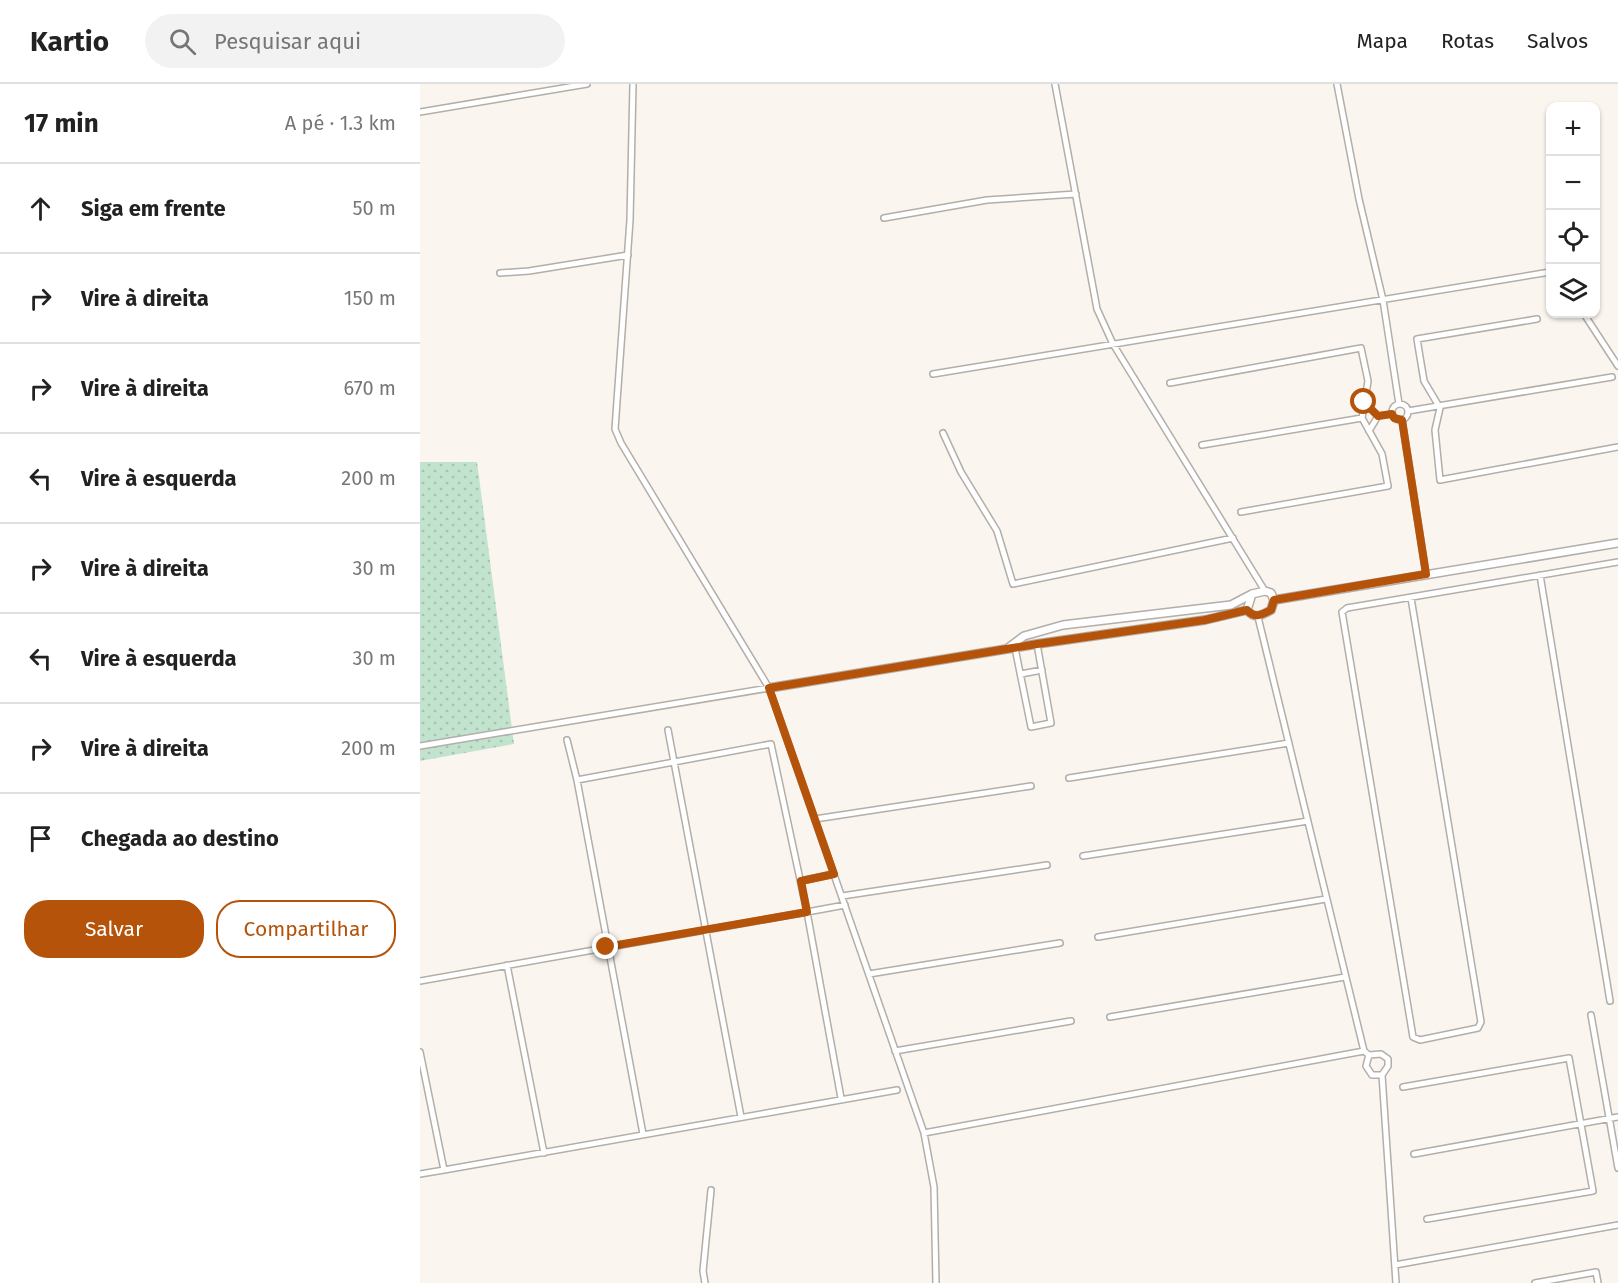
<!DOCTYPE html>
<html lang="pt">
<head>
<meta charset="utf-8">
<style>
	body { margin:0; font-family:"Fira Sans",sans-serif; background:#f2f2f2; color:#222 }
	.controls { position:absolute; right:18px; top:18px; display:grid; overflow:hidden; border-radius:12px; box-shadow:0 2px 4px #0004 }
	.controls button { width:54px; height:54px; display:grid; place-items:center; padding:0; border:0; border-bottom:2px solid #e0e0e0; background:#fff; color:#222; font:30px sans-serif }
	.stop { position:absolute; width:18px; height:18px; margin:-14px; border:4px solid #b45309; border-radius:50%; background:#fff }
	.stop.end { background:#b45309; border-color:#fff; box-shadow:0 2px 6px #0008 }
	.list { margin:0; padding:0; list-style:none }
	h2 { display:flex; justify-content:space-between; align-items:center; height:78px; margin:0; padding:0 24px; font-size:26px }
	h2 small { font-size:20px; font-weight:400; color:#767676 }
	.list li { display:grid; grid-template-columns:39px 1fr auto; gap:18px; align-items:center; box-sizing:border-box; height:90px; padding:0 24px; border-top:2px solid #e0e0e0 }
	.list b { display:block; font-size:22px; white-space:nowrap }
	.list em { font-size:20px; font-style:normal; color:#767676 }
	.actions { display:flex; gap:12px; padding:18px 24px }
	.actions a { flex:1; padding:14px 0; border:2px solid #b45309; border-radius:24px; text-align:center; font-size:21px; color:#b45309 }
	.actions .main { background:#b45309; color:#fff }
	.icon { flex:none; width:33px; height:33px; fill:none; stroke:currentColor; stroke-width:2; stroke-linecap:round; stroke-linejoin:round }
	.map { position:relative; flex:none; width:1198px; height:1199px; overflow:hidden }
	header { display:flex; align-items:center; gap:36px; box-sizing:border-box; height:84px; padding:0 30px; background:#fff; border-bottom:2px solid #e0e0e0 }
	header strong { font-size:28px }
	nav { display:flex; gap:33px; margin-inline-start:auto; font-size:21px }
	.search { width:420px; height:54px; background:#f2f2f2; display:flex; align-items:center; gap:15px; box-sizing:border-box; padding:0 21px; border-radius:33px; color:#767676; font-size:22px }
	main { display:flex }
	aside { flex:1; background:#fff }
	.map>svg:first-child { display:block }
	.grass { fill:url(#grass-dots) }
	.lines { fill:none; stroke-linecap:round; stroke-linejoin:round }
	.minor-casing { stroke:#b2aea9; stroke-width:8 }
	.tertiary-casing { stroke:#b2aea9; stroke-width:10 }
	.minor { stroke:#fff; stroke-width:5 }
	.tertiary { stroke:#fff; stroke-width:7 }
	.route { stroke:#b45309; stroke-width:8 }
</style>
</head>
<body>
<header>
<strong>Kartio</strong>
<div class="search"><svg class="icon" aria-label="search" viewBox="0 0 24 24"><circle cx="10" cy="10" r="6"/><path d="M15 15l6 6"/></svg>Pesquisar aqui</div>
<nav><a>Mapa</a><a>Rotas</a><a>Salvos</a></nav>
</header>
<main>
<aside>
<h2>17 min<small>A pé · 1.3 km</small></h2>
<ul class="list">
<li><svg class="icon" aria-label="ahead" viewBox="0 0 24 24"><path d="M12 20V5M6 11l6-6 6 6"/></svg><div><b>Siga em frente</b></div><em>50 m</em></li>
<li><svg class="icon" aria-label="right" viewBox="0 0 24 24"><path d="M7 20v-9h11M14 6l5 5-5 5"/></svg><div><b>Vire à direita</b></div><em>150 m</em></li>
<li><svg class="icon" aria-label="right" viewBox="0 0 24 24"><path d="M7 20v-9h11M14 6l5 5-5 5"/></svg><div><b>Vire à direita</b></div><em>670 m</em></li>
<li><svg class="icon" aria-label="left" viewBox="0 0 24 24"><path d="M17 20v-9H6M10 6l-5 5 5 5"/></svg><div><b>Vire à esquerda</b></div><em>200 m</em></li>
<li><svg class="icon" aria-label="right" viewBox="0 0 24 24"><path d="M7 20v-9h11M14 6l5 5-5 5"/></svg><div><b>Vire à direita</b></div><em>30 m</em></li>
<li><svg class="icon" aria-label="left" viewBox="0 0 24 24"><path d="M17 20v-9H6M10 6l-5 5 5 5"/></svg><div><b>Vire à esquerda</b></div><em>30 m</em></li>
<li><svg class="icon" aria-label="right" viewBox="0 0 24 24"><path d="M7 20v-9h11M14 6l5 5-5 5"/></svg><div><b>Vire à direita</b></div><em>200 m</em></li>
<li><svg class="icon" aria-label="arrive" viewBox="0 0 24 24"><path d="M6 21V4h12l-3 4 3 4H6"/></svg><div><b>Chegada ao destino</b></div></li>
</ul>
<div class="actions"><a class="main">Salvar</a><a>Compartilhar</a></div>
</aside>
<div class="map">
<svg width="1198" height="1199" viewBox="0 0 1198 1199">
	<defs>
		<pattern id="grass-dots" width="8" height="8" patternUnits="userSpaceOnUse" patternTransform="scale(1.5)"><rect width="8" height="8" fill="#c2e3cd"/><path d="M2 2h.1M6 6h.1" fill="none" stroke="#a7c3b0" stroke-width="1.8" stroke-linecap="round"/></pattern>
	</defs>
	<rect width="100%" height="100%" fill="#faf5ef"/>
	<path class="grass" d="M0 378H57L94 660 0 677Z"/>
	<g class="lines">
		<defs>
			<path id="minor" d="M213 0 210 136 195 345 201 359 349 604 504 1049 514 1103 516 1199
				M635 0 677 225 693 260 845 507
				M917 0 939 115 963 216 979 320
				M0 28 167 0
				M464 134 567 116 656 110
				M80 189 109 187 208 171
				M1164 230 1198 282
				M1117 235 997 255 1004 297 1020 324 1015 346 1020 396 1198 363
				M513 290 1130 188
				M750 299 941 264 948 297 942 334 962 370 968 402 821 428
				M944 318 958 332
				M972 328a8 8 0 1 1 16 0a8 8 0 1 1-16 0Z
				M988 327 1192 293
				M982 336 1006 490
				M949 347 958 332
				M523 349 541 388 577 447 593 500 813 454
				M782 361 942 334
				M1120 491 1190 917
				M991 514 1061 938 1058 944 1000 956 993 953 922 528 927 524 1198 478
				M838 533 944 967 949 971
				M595 564 611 643 631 639 617 560
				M601 590 622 586
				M248 646 321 1033
				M147 656 157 696 223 1050
				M0 662 349 604
				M649 694 869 659
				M395 735 611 702
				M663 772 888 737
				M381 797 414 790
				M422 812 627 781
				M678 853 906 815
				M87 881 124 1069
				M449 890 640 859
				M0 897 387 828 351 660 157 696
				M1171 931 1198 1084
				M690 933 925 893
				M475 967 651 937
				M0 968 24 1086 477 1006
				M962 991H952L946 982 949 971 961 970 968 975V982L962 991 976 1199
				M983 1003 1149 974 1173 1107 1007 1135
				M421 1014 387 828 425 821
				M504 1049 944 967
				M994 1070 1198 1033
				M0 1090 24 1086
				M975 1181 1198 1141
				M285 1199 283 1187 291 1106
				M1115 1199 1176 1188 1178 1199"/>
			<path id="tertiary" d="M845 507 851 509 854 516 851 526C842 531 835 536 827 526L832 510Z
				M854 516 1198 459
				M588 564 604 552 643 541 811 521 832 510
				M349 604 617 560 785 536 827 526"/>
		</defs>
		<use href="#minor" class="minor-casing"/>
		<use href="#tertiary" class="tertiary-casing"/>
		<use href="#minor" class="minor"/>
		<use href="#tertiary" class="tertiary"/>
	</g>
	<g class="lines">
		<path class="route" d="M186 863 387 828 381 797 414 790 349 604 617 560 785 536 827 526C835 535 841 531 851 526L854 516 1006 490 982 336 974 334 972 330 958 332 944 318"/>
	</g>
</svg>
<div class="controls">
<button>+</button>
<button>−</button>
<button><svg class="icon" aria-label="locate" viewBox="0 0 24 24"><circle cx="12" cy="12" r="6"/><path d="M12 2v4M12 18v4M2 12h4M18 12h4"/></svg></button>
<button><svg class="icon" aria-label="layers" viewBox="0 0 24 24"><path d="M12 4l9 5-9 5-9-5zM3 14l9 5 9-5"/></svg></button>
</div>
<div class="stop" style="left:944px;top:318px"></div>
<div class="stop end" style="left:186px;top:863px"></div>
</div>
</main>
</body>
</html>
